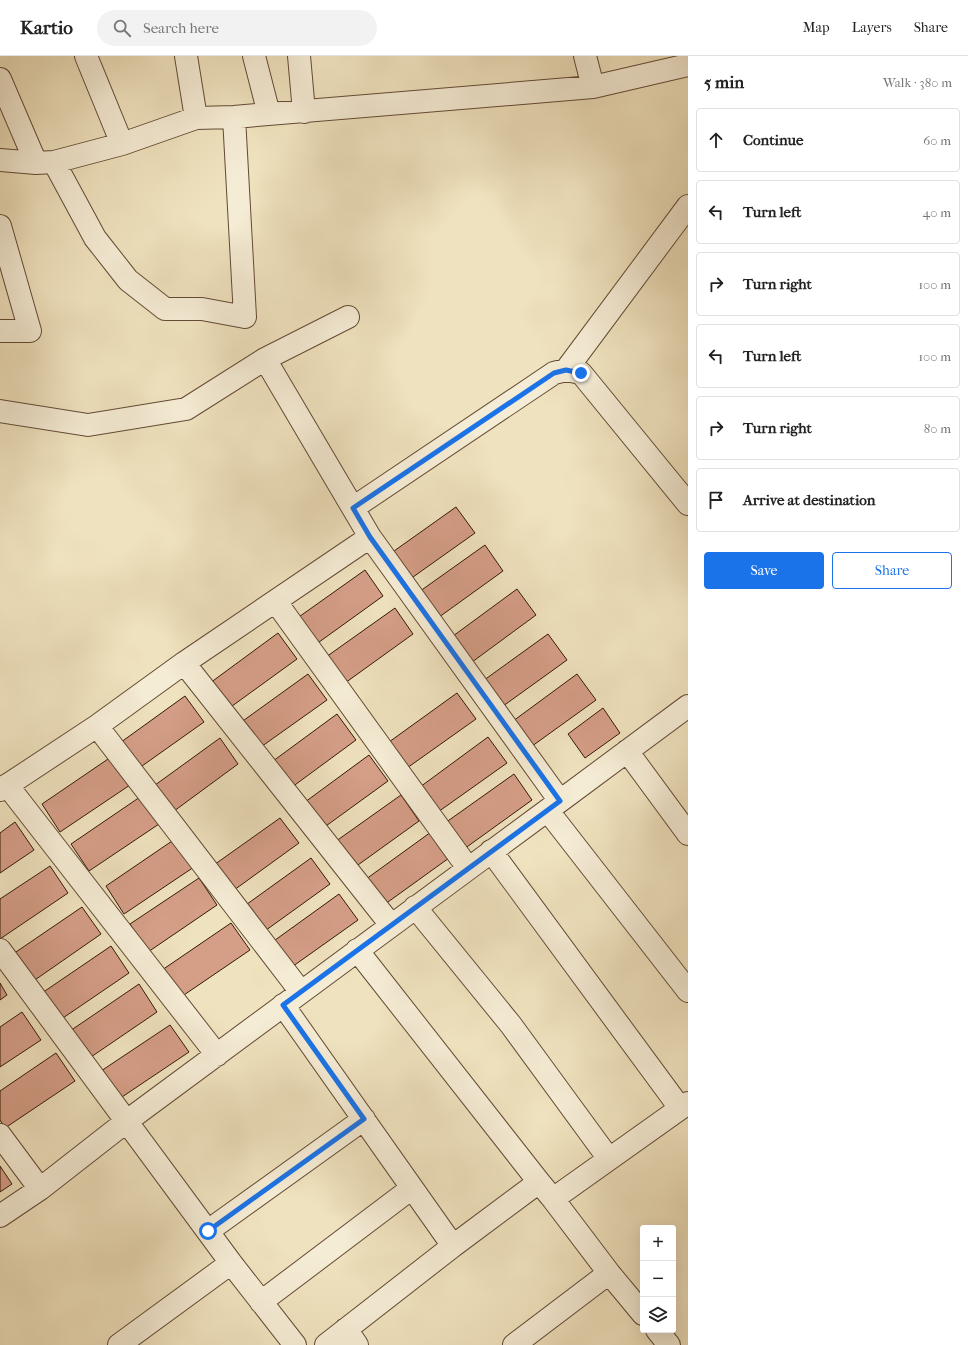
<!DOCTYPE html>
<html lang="en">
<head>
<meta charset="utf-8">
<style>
	body { margin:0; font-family:"IM FELL French Canon",serif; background:#f2f2f2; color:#222 }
	.controls { position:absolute; right:12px; bottom:12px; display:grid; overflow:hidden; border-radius:4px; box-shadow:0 4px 16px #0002 }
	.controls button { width:36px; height:36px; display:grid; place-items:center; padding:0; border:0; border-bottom:1px solid #e0e0e0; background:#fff; color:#222; font:20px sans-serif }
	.stop { position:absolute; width:12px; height:12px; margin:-9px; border:3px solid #1a73e8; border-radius:50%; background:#fff }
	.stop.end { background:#1a73e8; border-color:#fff; box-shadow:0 1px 4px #0008 }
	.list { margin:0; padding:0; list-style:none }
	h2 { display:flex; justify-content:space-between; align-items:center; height:52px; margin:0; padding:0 16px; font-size:17px }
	h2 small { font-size:13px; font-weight:400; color:#767676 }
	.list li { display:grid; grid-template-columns:26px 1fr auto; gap:12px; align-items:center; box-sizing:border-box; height:64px; margin:0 8px 8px; padding:0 8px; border:1px solid #e0e0e0; border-radius:4px }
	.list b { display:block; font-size:15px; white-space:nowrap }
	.list em { font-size:13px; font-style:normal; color:#767676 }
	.actions { display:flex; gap:8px; padding:12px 16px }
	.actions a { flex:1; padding:9px 0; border:1px solid #1a73e8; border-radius:4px; text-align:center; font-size:14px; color:#1a73e8 }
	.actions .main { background:#1a73e8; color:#fff }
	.icon { flex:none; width:22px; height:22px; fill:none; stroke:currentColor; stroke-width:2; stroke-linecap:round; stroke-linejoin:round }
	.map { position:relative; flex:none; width:688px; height:1289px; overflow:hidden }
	header { display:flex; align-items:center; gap:24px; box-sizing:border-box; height:56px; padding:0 20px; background:#fff; border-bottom:1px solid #e0e0e0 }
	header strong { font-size:19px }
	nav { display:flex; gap:22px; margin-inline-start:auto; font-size:14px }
	.search { width:280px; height:36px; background:#f2f2f2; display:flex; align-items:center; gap:10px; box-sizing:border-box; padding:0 14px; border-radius:22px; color:#767676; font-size:15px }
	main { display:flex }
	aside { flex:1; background:#fff }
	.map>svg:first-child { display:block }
	.building { fill:#d59e87; stroke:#341806 }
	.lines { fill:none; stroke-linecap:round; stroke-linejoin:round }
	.minor-casing { stroke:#634a34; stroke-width:24 }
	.minor { stroke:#f5ecd5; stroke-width:22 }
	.route { stroke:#1a73e8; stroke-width:5 }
</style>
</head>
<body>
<header>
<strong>Kartio</strong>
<div class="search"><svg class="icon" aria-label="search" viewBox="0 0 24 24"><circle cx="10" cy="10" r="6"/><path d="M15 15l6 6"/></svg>Search here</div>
<nav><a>Map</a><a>Layers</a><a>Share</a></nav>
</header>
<main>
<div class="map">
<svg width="688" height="1289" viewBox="0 0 688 1289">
	<rect width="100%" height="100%" fill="#efe2be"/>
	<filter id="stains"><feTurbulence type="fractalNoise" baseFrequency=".005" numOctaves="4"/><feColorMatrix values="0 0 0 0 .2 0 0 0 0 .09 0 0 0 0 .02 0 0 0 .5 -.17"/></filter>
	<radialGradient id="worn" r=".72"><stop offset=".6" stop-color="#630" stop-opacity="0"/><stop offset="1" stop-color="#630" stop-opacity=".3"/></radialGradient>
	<path class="building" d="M456 451 475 477 406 526 387 500Z
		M485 489 503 515 435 564 416 538Z
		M365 514 383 540 315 589 296 563Z
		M517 533 536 559 468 609 449 583Z
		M395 552 413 578 345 627 326 601Z
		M278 577 297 603 228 653 210 627Z
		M548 578 567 604 499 653 480 627Z
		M308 618 327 644 258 693 240 667Z
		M577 618 596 644 528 693 509 668Z
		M457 637 476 663 407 712 389 686Z
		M185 640 204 666 135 715 117 689Z
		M603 652 620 677 585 702 568 678Z
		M337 658 356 684 288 734 269 708Z
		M488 681 507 707 438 756 420 731Z
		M220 682 238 708 170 758 151 732Z
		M369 699 388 725 319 775 301 749Z
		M111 701 130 729 60 776 42 748Z
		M514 718 532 744 464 793 445 767Z
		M401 739 419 765 351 814 332 788Z
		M140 741 159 768 89 815 71 788Z
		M280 762 299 787 230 837 211 811Z
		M15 766 34 794 0 817V777Z
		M431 776 449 802 381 851 362 826Z
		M175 783 194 811 124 858 106 830Z
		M311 802 330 828 262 877 243 851Z
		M50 810 68 837 0 883V843Z
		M199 822 217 849 148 896 130 868Z
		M339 838 358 864 289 913 271 887Z
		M82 851 101 878 32 926 13 898Z
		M231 867 250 894 181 941 162 914Z
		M111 890 129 917 60 964 42 937Z
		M0 927 7 939 0 944Z
		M139 928 157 956 88 1003 70 975Z
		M22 956 41 984 0 1011V971Z
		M170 969 189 996 119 1043 101 1015Z
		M56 997 75 1025 5 1072 0 1064V1035Z
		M0 1110 12 1128 0 1136Z"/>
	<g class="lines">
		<defs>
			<path id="minor" d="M86 0 122 88
				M186 0 196 62
				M254 0 269 58
				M299 0 304 56
				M585 0 593 31
				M0 23 36 107
				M0 104 36 107 54 106 122 88 196 62 234 61 593 31 688 9
				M54 106 95 182 128 224 165 253H202L245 261 234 61
				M0 170 30 275H0
				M265 303 370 481 560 745 688 650
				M566 314 688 150
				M0 355 88 369 186 353 265 303 348 261
				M353 452 554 317 566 314 581 317 688 448
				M276 546 468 812
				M184 607 391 869
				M97 670 301 936
				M627 695 688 778
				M7 729 217 999
				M0 734 97 670 184 607 370 481
				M548 755 688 935
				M491 795 680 1052
				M415 851 511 969 609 1103
				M0 894 231 1207 295 1289
				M357 894 539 1126
				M283 949 453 1190
				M0 1079 40 1133
				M0 1160 40 1133 127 1065 560 745
				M208 1175 364 1063
				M609 1217 643 1258
				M261 1246 412 1132
				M346 1273 357 1289
				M657 1274 669 1289
				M119 1289 231 1207
				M326 1289 453 1190 539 1126 553 1143 688 1047
				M514 1289 609 1217 553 1143"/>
		</defs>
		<use href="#minor" class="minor-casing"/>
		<use href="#minor" class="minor"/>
	</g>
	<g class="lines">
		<path class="route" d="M208 1175 364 1063 283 949 560 745 370 481 353 452 554 317 566 314 581 317"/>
	</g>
	<rect width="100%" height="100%" filter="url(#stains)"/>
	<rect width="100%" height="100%" fill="url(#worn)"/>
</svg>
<div class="controls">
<button>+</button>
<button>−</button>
<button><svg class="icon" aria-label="layers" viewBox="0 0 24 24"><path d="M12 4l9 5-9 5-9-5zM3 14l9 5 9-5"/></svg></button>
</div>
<div class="stop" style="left:208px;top:1175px"></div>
<div class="stop end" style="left:581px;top:317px"></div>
</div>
<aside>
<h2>5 min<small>Walk · 380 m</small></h2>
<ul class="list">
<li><svg class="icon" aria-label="ahead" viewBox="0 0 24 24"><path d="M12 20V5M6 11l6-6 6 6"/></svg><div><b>Continue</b></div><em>60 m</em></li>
<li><svg class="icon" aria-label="left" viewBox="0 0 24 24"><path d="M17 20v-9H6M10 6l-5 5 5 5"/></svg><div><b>Turn left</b></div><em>40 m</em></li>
<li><svg class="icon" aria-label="right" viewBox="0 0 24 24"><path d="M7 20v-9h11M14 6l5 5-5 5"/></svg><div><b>Turn right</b></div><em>100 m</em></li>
<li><svg class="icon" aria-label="left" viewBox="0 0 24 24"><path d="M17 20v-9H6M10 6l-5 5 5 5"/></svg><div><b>Turn left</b></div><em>100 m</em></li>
<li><svg class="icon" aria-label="right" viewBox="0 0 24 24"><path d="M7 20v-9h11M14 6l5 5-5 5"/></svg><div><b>Turn right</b></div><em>80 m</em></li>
<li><svg class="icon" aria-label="arrive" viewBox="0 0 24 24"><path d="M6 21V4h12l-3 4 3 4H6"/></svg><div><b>Arrive at destination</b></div></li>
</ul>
<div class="actions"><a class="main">Save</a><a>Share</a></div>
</aside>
</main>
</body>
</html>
